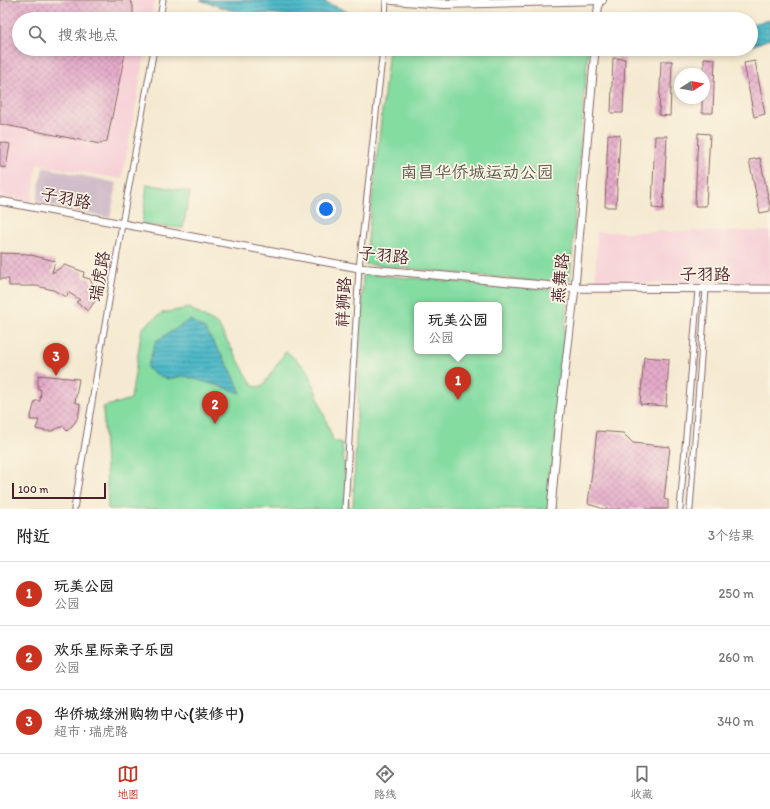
<!DOCTYPE html>
<html lang="zh">
<head>
<meta charset="utf-8">
<style>
	body { margin:0; font-family:Itim,"LXGW WenKai TC",sans-serif; background:#f2f2f2; color:#222 }
	.compass { position:absolute; left:674px; top:68px; width:36px; height:36px; border-radius:50%; background:#fff; box-shadow:0 2px 6px #0003; rotate:79deg }
	.scale { position:absolute; left:12px; bottom:10px; width:94px; box-sizing:border-box; padding-left:4px; border:2px solid #4a1f2b; border-top:0; font-size:11px; line-height:14px; white-space:nowrap; color:#4a1f2b; -webkit-text-stroke:3px #fcf5e5; paint-order:stroke }
	.you { position:absolute; left:326px; top:209px; width:14px; height:14px; margin:-10px; border:3px solid #fff; border-radius:50%; background:#1a73e8; box-shadow:0 0 0 6px #1a73e833 }
	.badge { display:grid; place-items:center; width:26px; height:26px; border-radius:50%; background:#c8321e; color:#fff; font-size:13px; font-weight:700 }
	.pin { position:absolute; translate:-50% -33px; filter:drop-shadow(0 1px 2px #0008) }
	.pin::after { content:''; position:absolute; top:21px; width:14px; height:12px; background:inherit; clip-path:polygon(0 0,100% 0,50% 100%) }
	.popup { position:absolute; left:414px; top:302px; width:88px; height:52px; box-sizing:border-box; display:grid; place-content:center; border-radius:6px; background:#fff; filter:drop-shadow(0 1px 3px #0005); font-size:13px; white-space:nowrap; color:#767676 }
	.popup b { font-size:15px; color:#222 }
	.popup::after { content:''; position:absolute; left:50%; top:100%; margin-left:-8px; border:8px solid transparent; border-top-color:#fff }
	.list { margin:0; padding:0; list-style:none }
	h2 { display:flex; justify-content:space-between; align-items:center; height:52px; margin:0; padding:0 16px; font-size:17px }
	h2 small { font-size:13px; font-weight:400; color:#767676 }
	.list li { display:grid; grid-template-columns:26px 1fr auto; gap:12px; align-items:center; box-sizing:border-box; height:64px; padding:0 16px; border-top:1px solid #e0e0e0 }
	.list b { display:block; font-size:15px; white-space:nowrap }
	.list p { margin:0; font-size:13px; white-space:nowrap; color:#767676 }
	.list em { font-size:13px; font-style:normal; color:#767676 }
	.icon { flex:none; width:22px; height:22px; fill:none; stroke:currentColor; stroke-width:2; stroke-linecap:round; stroke-linejoin:round }
	.map { position:relative; flex:none; width:770px; height:509px; overflow:hidden }
	.search { position:absolute; background:#fff; box-shadow:0 2px 6px #0003; left:12px; right:12px; top:12px; height:44px; display:flex; align-items:center; gap:10px; box-sizing:border-box; padding:0 14px; border-radius:22px; color:#767676; font-size:15px }
	.sheet { height:244px; background:#fff }
	nav { display:flex; justify-content:space-around; align-items:center; box-sizing:border-box; height:56px; border-top:1px solid #e0e0e0; background:#fff; font-size:11px; color:#767676 }
	nav a { display:grid; justify-items:center; gap:2px }
	nav .on { color:#c8321e }
	.map>svg:first-child { display:block }
	.built { fill:#f6cfd7 }
	.industrial { fill:#d1bdc9 }
	.park { fill:#84dca1; stroke:#677e66; fill-rule:evenodd }
	.water { fill:url(#water-rules); stroke:#4c6c7a }
	.building { fill:url(#building-cross-hatch) }
	.lines { fill:none; stroke-linecap:round; stroke-linejoin:round }
	.street-casing { stroke:#866665; stroke-width:7 }
	.secondary-casing { stroke:#866665; stroke-width:9 }
	.primary-casing { stroke:#866665; stroke-width:10 }
	.street { stroke:#fff; stroke-width:5 }
	.secondary { stroke:#fff; stroke-width:7 }
	.primary { stroke:#fff; stroke-width:8 }
	.labels { text-anchor:middle; stroke-width:3.5; stroke-linejoin:round; paint-order:stroke }
	.park-label { font-size:17px; fill:#5b584e; stroke:#fcf5e5 }
	.street-label { font-size:17px; fill:#4a1f2b; stroke:#fcf5e5 }
</style>
</head>
<body>
<div class="map">
<svg width="770" height="509" viewBox="0 0 770 509">
	<defs>
		<pattern id="water-rules" width="6" height="5" patternUnits="userSpaceOnUse"><rect width="6" height="5" fill="#4db9c8"/><path d="M0 2.5h6" fill="none" stroke="#4296a3"/></pattern>
		<pattern id="building-cross-hatch" width="8" height="8" patternUnits="userSpaceOnUse"><rect width="8" height="8" fill="#e5acca"/><path d="M0 0l8 8M0 8l8-8" fill="none" stroke="#bc8ba4"/></pattern>
	</defs>
	<rect width="100%" height="100%" fill="#fcf5e5"/>
	<filter id="ink" filterUnits="userSpaceOnUse"><feTurbulence type="fractalNoise" baseFrequency=".025" numOctaves="2"/><feDisplacementMap in="SourceGraphic" scale="8" xChannelSelector="R" yChannelSelector="G"/><feConvolveMatrix kernelMatrix="1 2 1 2 8 2 1 2 1" color-interpolation-filters="sRGB"/></filter>
	<filter id="wash" filterUnits="userSpaceOnUse"><feTurbulence type="fractalNoise" baseFrequency=".012" numOctaves="4" result="noise"/><feDisplacementMap in="SourceGraphic" scale="16" xChannelSelector="R" yChannelSelector="G"/><feGaussianBlur stdDeviation="0.9" result="paint"/><feColorMatrix in="noise" values="0 0 0 0 0 0 0 0 0 0 0 0 0 0 0 0 0 1.4 0 .05"/><feComposite in="paint" operator="in"/></filter>
	<g filter="url(#wash)">
		<rect width="100%" height="100%" fill="#f5ead1"/>
		<path class="built" d="M0 0H155L151 19H19V49H146L122 179 37 164 32 202 0 196Z
			M770 231V283H595L597 232Z"/>
		<path class="industrial" d="M43 167 117 183 110 218 36 202Z"/>
		<path class="park" d="M389 49H588L570 281 562 284 365 264Z
			M147 184 190 192 183 228 142 225Z
			M363 274 568 291 550 509H353ZM417 305H499V351H417Z
			M189 308 218 325 253 386 262 387 286 351 308 370 333 440 342 443 349 509H108L103 407 131 399 142 328 162 313Z"/>
		<path class="water" d="M200 0H321L365 19H298L289 16 273 14H250L230 10Z
			M770 20V39L754 45H751V24Z
			M190 320 205 329 231 370 241 393 216 385 184 376 168 379 159 376 147 368 156 341Z"/>
		<g id="blocks">
			<path class="building" d="M0 0H130L133 6V13L132 19H19V49H126L107 141 100 144 0 124Z
				M613 58 625 59 623 113H611Z
				M704 58 715 59 713 113H702V98H704Z
				M661 61H672L670 116 659 115Z
				M755 61 765 114 754 117 744 63Z
				M698 133 710 134 706 206H695Z
				M608 134 620 135 616 207H605Z
				M655 136H667L663 209 652 208Z
				M0 142 10 144 6 168 0 167Z
				M760 158 770 206V211L760 213 749 160Z
				M0 253 27 254 55 261 52 273 65 265 84 272 83 277 90 279 95 289 92 292 97 298 88 311 76 302 80 300 68 292 67 297 53 290 37 286H9V279H0Z
				M644 357 669 359 666 406 640 404Z
				M38 375 79 379 75 402 80 404 79 414 76 421 72 426 67 431 63 426 52 431H45L36 429 39 420H30L35 401H40L41 390 38 389Z
				M597 431 623 433 633 443 670 447 664 499 668 500V509H604L588 504Z"/>
		</g>
	</g>
	<g filter="url(#ink)">
		<use href="#blocks" fill-opacity="0" stroke="#866665" stroke-width="1"/>
		<g class="lines">
			<defs>
				<path id="street" d="M160 19 163 0
					M385 19 386 0
					M74 509 122 224 154 49
					M345 509 359 268 383 49
					M680 509 698 289
					M690 509 706 289"/>
				<path id="secondary" d="M597 19 599 0
					M0 201 359 268 575 288 770 289
					M551 509 558 429 575 288 595 49"/>
				<path id="primary" d="M392 0 444 4 602 0"/>
			</defs>
			<use href="#street" class="street-casing"/>
			<use href="#secondary" class="secondary-casing"/>
			<use href="#primary" class="primary-casing"/>
			<use href="#street" class="street"/>
			<use href="#secondary" class="secondary"/>
			<use href="#primary" class="primary"/>
		</g>
	</g>
	<g class="labels">
		<g class="park-label">
			<text x="477" y="178">南昌华侨城运动公园</text>
		</g>
		<g class="street-label">
			<text transform="translate(66 198) rotate(11)" y="6">子羽路</text>
			<text transform="translate(384 255) rotate(6)" y="6">子羽路</text>
			<text x="705" y="280">子羽路</text>
			<text transform="translate(99 276) rotate(-80)" y="6">瑞虎路</text>
			<text transform="translate(560 278) rotate(-84)" y="6">燕舞路</text>
			<text transform="translate(343 302) rotate(-87)" y="6">祥狮路</text>
		</g>
	</g>
</svg>
<svg class="compass" viewBox="-18 -18 36 36"><path d="M0-13l5 13h-10z" fill="#e53935"/><path d="M0 13l5-13h-10z" fill="#767676"/></svg>
<div class="scale">100 m</div>
<div class="you"></div>
<div class="pin badge" style="left:458px;top:400px">1</div>
<div class="popup"><b>玩美公园</b>公园</div>
<div class="pin badge" style="left:215px;top:424px">2</div>
<div class="pin badge" style="left:56px;top:376px">3</div>
<div class="search"><svg class="icon" aria-label="search" viewBox="0 0 24 24"><circle cx="10" cy="10" r="6"/><path d="M15 15l6 6"/></svg>搜索地点</div>
</div>
<section class="sheet">
<h2>附近<small>3个结果</small></h2>
<ul class="list">
<li><span class="badge">1</span><div><b>玩美公园</b><p>公园</p></div><em>250 m</em></li>
<li><span class="badge">2</span><div><b>欢乐星际亲子乐园</b><p>公园</p></div><em>260 m</em></li>
<li><span class="badge">3</span><div><b>华侨城绿洲购物中心(装修中)</b><p>超市 · 瑞虎路</p></div><em>340 m</em></li>
</ul>
</section>
<nav>
<a class="on"><svg class="icon" aria-label="map" viewBox="0 0 24 24"><path d="M3 6l6-2 6 2 6-2v14l-6 2-6-2-6 2zM9 4v14M15 6v14"/></svg>地图</a>
<a><svg class="icon" aria-label="directions" viewBox="0 0 24 24"><path d="M12 3l9 9-9 9-9-9zM9 14v-3h6M13 9l2 2-2 2"/></svg>路线</a>
<a><svg class="icon" aria-label="saved" viewBox="0 0 24 24"><path d="M7 4h10v16l-5-4-5 4z"/></svg>收藏</a>
</nav>
</body>
</html>
